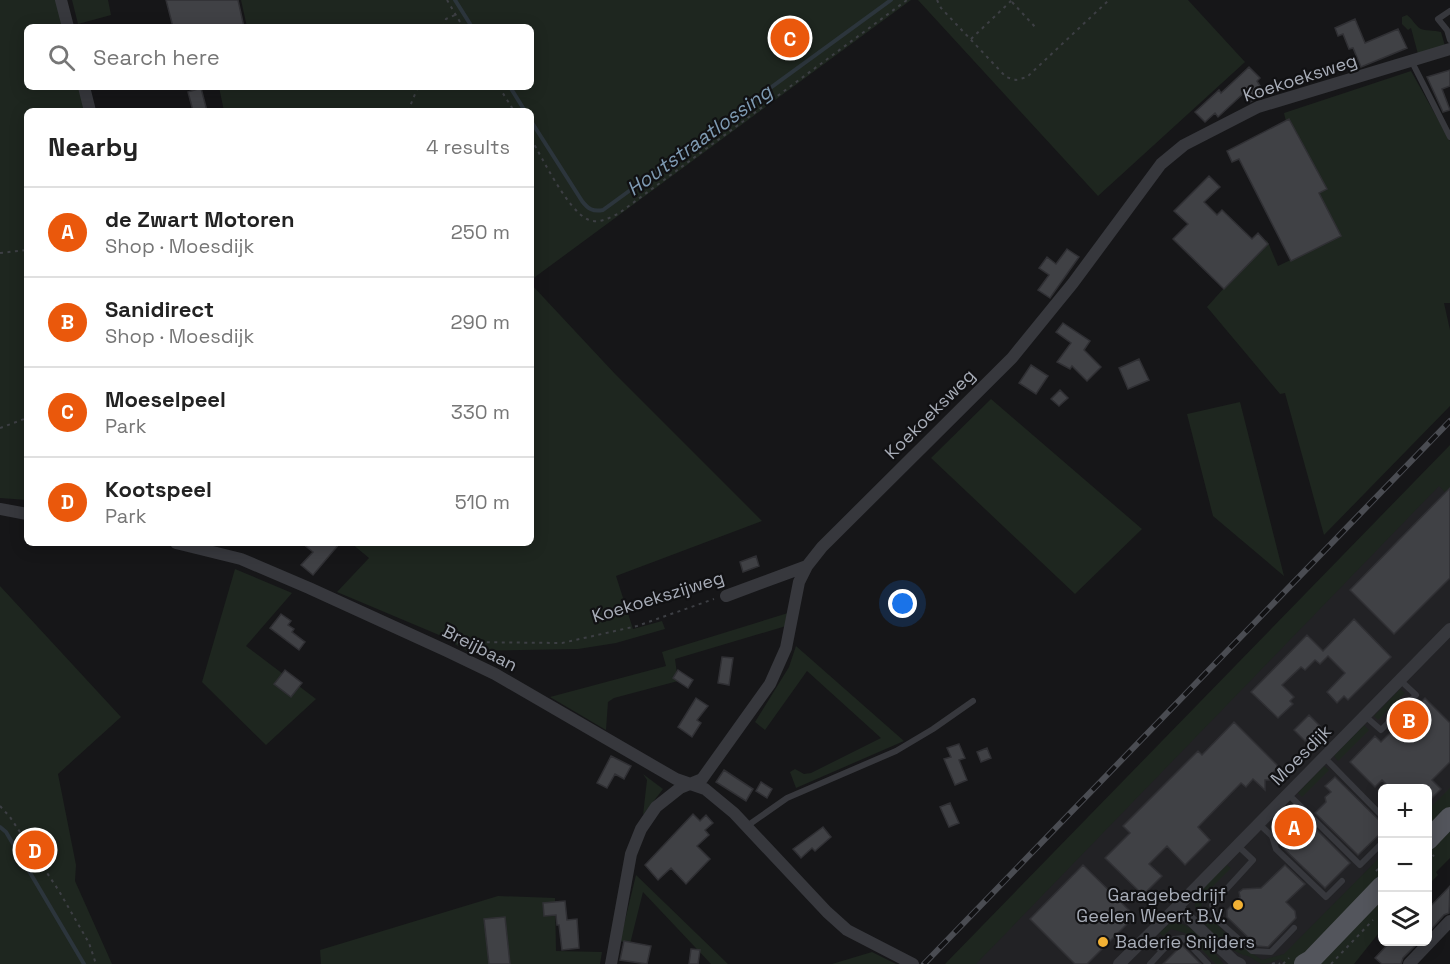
<!DOCTYPE html>
<html lang="en">
<head>
<meta charset="utf-8">
<style>
	body { margin:0; font-family:"Space Grotesk",sans-serif; background:#f6f6f6; color:#222 }
	.controls { position:absolute; right:18px; bottom:18px; display:grid; overflow:hidden; border-radius:9px; box-shadow:0 3px 15px #0003 }
	.controls button { width:54px; height:54px; display:grid; place-items:center; padding:0; border:0; border-bottom:2px solid #e0e0e0; background:#fff; color:#222; font:30px sans-serif }
	.you { position:absolute; left:903px; top:604px; width:21px; height:21px; margin:-15px; border:4px solid #fff; border-radius:50%; background:#1a73e8; box-shadow:0 0 0 9px #1a73e833 }
	.badge { display:grid; place-items:center; width:39px; height:39px; border-radius:50%; background:#ea580c; color:#fff; font-size:20px; font-weight:700 }
	.pin { position:absolute; translate:-50% -50%; border:3px solid #fff; box-shadow:0 2px 6px #0006 }
	.list { margin:0; padding:0; list-style:none }
	h2 { display:flex; justify-content:space-between; align-items:center; height:78px; margin:0; padding:0 24px; font-size:26px }
	h2 small { font-size:20px; font-weight:400; color:#767676 }
	.list li { display:grid; grid-template-columns:39px 1fr auto; gap:18px; align-items:center; box-sizing:border-box; height:90px; padding:0 24px; border-top:2px solid #e0e0e0 }
	.list b { display:block; font-size:22px; white-space:nowrap }
	.list p { margin:0; font-size:20px; white-space:nowrap; color:#767676 }
	.list em { font-size:20px; font-style:normal; color:#767676 }
	.icon { flex:none; width:33px; height:33px; fill:none; stroke:currentColor; stroke-width:2; stroke-linecap:round; stroke-linejoin:round }
	.map { position:relative; flex:none; width:1450px; height:964px; overflow:hidden }
	.search { position:absolute; background:#fff; box-shadow:0 3px 15px #0003; left:24px; top:24px; width:510px; height:66px; display:flex; align-items:center; gap:15px; box-sizing:border-box; padding:0 21px; border-radius:9px; color:#767676; font-size:22px }
	.panel { position:absolute; background:#fff; box-shadow:0 3px 15px #0003; left:24px; top:108px; width:510px; height:438px; border-radius:9px }
	.map>svg:first-child { display:block }
	.built { fill:#222225 }
	.green { fill:#1e261f }
	.lines { fill:none; stroke-linecap:round; stroke-linejoin:round }
	.stream { stroke:#2c353c; stroke-width:4 }
	.building { fill:#404145; stroke:#303034; stroke-width:1.5 }
	.path { stroke:#3d3f44; stroke-width:2; stroke-dasharray:3 4.5; stroke-linecap:butt }
	.lane { stroke:#37383d; stroke-width:6 }
	.street { stroke:#37383d; stroke-width:12 }
	.primary { stroke:#53555c; stroke-width:20 }
	.rail-casing { stroke:#4a4c52; stroke-width:6 }
	.rail { stroke:#111113; stroke-width:4; stroke-dasharray:11; stroke-linecap:butt }
	.poi-dot { fill:#f2b134; stroke:#111113; stroke-width:2 }
	.labels { text-anchor:middle; stroke-width:4.5; stroke-linejoin:round; paint-order:stroke }
	.street-label { font-size:18px; fill:#a8adb8; stroke:#111113 }
	.poi-label { font-size:18px; fill:#a8adb8; stroke:#111113; text-anchor:end }
	.water-label { font-size:20px; font-style:italic; fill:#7f9bb3; stroke:#111113 }
</style>
</head>
<body>
<div class="map">
<svg width="1450" height="964" viewBox="0 0 1450 964">
	<rect width="100%" height="100%" fill="#161618"/>
	<path class="built" d="M1450 472V818L1428 842V788H1382V891L1315 964H964Z"/>
	<path class="green" d="M0 0H58L64 27H27V87H80L87 111H27V500L0 498Z
		M72 0H108L111 15 78 24Z
		M241 0H911L531 280V111H224L219 87H531V27H247Z
		M918 0H1188L1245 62 1098 196Z
		M1407 15C1413 19 1415 26 1421 29 1425 31 1434 30 1441 32L1445 46 1418 54 1411 28 1408 30 1402 24V17Z
		M1411 71 1450 141V303H1444L1450 330V406L1324 535 1285 393 1280 394 1207 307 1267 240 1278 266 1340 236 1289 135 1284 113Z
		M531 284 616 375 762 521 616 576 633 629 662 621 665 629 616 643 578 649 467 651 439 635 337 592 369 558 351 543H531Z
		M991 399 1142 529 1075 594 931 458Z
		M1240 402 1284 576 1213 516 1187 414Z
		M1450 445V488L1445 492 1439 486 976 964H945Z
		M235 569 292 593 246 646 316 699 266 745 202 682Z
		M0 586 121 717 58 774 76 865 75 881 112 964H0Z
		M788 613 786 626 675 659 678 681 614 698 608 702 606 730 550 697 666 666 662 652Z
		M796 646 904 741 796 788 790 772 795 769 804 774 811 773 881 738 807 671 765 730 755 722 789 667Z
		M1400 689 1405 693 1378 720 1374 716Z
		M1364 725 1369 730 1338 761 1334 756Z
		M1324 766 1329 770 1302 797 1298 793Z
		M643 774 663 789 643 815 647 780Z
		M1450 788V809L1428 832V810Z
		M1450 830V858L1436 872 1438 875 1428 885V853Z
		M1382 855V877L1296 964H1285L1280 959C1275 961 1268 964 1262 964 1258 963 1254 959 1250 957 1247 955 1244 956 1241 954 1228 949 1193 918 1195 904 1197 889 1217 875 1227 865L1231 868 1203 896 1201 908 1232 940 1262 960 1284 954Z
		M636 875 728 964H711L643 892 630 944 620 941Z
		M498 896 555 898 556 951 602 952 600 964H321L320 950Z
		M1382 899V929L1354 964H1320Z
		M1173 922C1194 923 1211 950 1224 964H1216L1185 933 1171 929 1163 936 1159 933 1169 924Z
		M872 952 896 964H832Z"/>
	<g class="lines">
		<path class="stream" d="M455 0 472 27
			M510 87 525 111
			M531 121 582 201C588 209 593 212 603 210L891 0
			M0 827 6 832 84 964"/>
	</g>
	<path class="building" d="M166 0H238L244 27H173Z
		M1355 19 1365 43 1398 29 1407 48 1361 67 1353 48 1349 49 1343 34 1338 36 1335 28Z
		M1249 67 1260 78 1257 81 1265 94 1250 102 1245 92 1218 117 1215 113 1205 122 1195 112 1219 90 1221 93Z
		M1450 70V86L1442 89 1450 110 1443 112 1427 77Z
		M201 88 207 111H193L188 92Z
		M1289 119 1327 189 1319 193 1341 236 1291 261 1239 159 1232 162 1227 151Z
		M1209 176 1220 187 1204 202 1217 215 1222 210 1252 239 1258 233 1268 244 1224 289 1173 239 1188 224 1174 211Z
		M1067 249 1079 257 1050 298 1038 290 1049 275 1039 268 1047 257 1056 264Z
		M1063 323 1090 341 1084 350 1101 367 1087 381 1072 366 1070 369 1057 362 1071 343 1056 332Z
		M1139 359 1149 380 1128 389 1119 368Z
		M1031 365 1048 376 1036 394 1019 383Z
		M1060 390 1068 398 1059 406 1051 399Z
		M1450 488V578L1394 634 1350 590Z
		M302 543H340L313 575 301 565 313 552Z
		M756 556 759 566 743 572 740 562Z
		M281 614 291 621 288 625 294 629 292 632 305 642 299 650 270 628Z
		M1354 619 1391 657 1348 700 1344 696 1337 703 1327 692 1345 673 1328 656 1320 664 1315 660 1305 670 1301 667 1282 685 1294 697 1290 701 1293 704 1278 718 1251 692 1307 635 1323 651Z
		M722 657 733 658 729 685 718 683Z
		M285 670 302 683 291 697 274 684Z
		M678 670 693 680 688 688 673 678Z
		M696 698 708 706 697 720 701 723 692 737 678 727Z
		M1425 698 1450 723V762L1432 780 1441 789 1428 802V789H1391L1382 780 1375 787 1350 762 1375 736 1381 742Z
		M1309 715 1320 726 1305 741 1294 730Z
		M1234 722 1277 765V769L1270 775V780H1265V790L1253 779 1246 787 1241 783 1198 827 1210 840 1185 865 1167 846 1149 864 1162 876 1143 895 1105 858 1130 833 1123 826 1198 751 1202 755Z
		M959 744 965 758 959 760 967 780 955 785 944 759 951 757 947 748Z
		M987 748 991 758 981 762 977 752Z
		M611 756 631 766 624 779 615 774 607 788 597 783Z
		M724 770 753 789 746 801 716 782Z
		M1335 777 1383 824V831L1358 855 1315 813 1326 802 1325 797 1331 792 1325 786Z
		M761 782 772 789 767 798 756 791Z
		M950 803 959 823 949 827 940 807Z
		M693 814 700 821 706 815 713 823 705 830 709 835 697 846 710 859 686 884 671 868 658 880 645 865Z
		M1296 816 1303 823 1306 819 1350 863 1325 888 1283 848 1287 844V828L1290 825 1289 823Z
		M823 827 831 837 815 851 812 848 801 858 793 849Z
		M1083 865 1135 916 1087 964H1075L1030 919Z
		M1285 865 1305 884 1286 902 1295 911 1296 918 1268 947 1257 946 1227 917V910L1240 897 1239 892 1243 889 1261 888Z
		M1450 886 1449 913 1444 915 1428 933V909Z
		M565 901 567 920 577 919 579 948 562 950 559 925H557L556 915 544 916 543 903Z
		M505 917 510 964H489L484 919Z
		M624 941 651 946 647 964 620 960Z
		M1390 942H1419L1403 958 1401 964H1382L1375 958Z
		M1182 945 1201 964H1163Z
		M691 949 700 950 698 964H689Z"/>
	<g class="lines">
		<path class="path" d="M447 0 463 27
			M937 0 941 8 1006 77 1016 80 1027 77 1109 0
			M1012 2 1037 29
			M443 27 446 19 455 15
			M971 39 1012 0
			M499 87 514 111
			M408 111 418 87
			M531 139C543 159 567 209 587 219 598 225 608 218 618 214L907 0
			M0 253 27 250
			M0 428 27 418
			M457 643 459 642 562 643 637 626 714 599
			M0 806 10 817 59 891 89 943 96 964
			M1428 862 1434 855
			M1376 871 1382 865
			M1272 964 1277 962 1280 964
			M1283 964 1289 958
			M1331 964 1373 920"/>
		<path class="lane" d="M1450 11 1438 19 1447 30 1450 40
			M1412 62 1450 137
			M1365 716 1381 730 1416 695 1400 680
			M1324 757 1382 816
			M1288 794 1360 865 1382 843
			M1259 824 1272 836 1276 849 1326 897 1342 881
			M747 826 787 798 896 751 933 729 973 701
			M1238 846 1253 860 1212 905 1216 919 1252 951 1271 952 1294 928
			M1147 937 1162 951 1150 964
			M1162 951 1174 939 1183 938 1208 964"/>
		<path class="street" d="M61 0 68 27
			M84 87 90 111
			M0 509 27 514
			M176 543 241 559 309 588 447 651 495 674 676 779 705 789 734 813 827 912 847 930 913 964
			M726 596 807 566
			M1177 907 1450 629
			M611 964 631 854 641 829 656 807 680 788 702 779 770 684 786 648 799 582 807 566 822 547 1012 358 1073 283 1161 164 1184 145 1258 107 1450 49
			M1119 964 1177 907 1234 961 1240 964
			M1409 964 1450 921"/>
		<path class="primary" d="M1428 840 1450 817
			M1304 964 1311 960 1382 886"/>
		<defs>
			<path id="rail" d="M924 964 1450 421"/>
		</defs>
		<use href="#rail" class="rail-casing"/>
		<use href="#rail" class="rail"/>
	</g>
	<g class="poi-dot">
		<circle cx="1238" cy="905" r="6"/>
		<circle cx="1103" cy="942" r="6"/>
	</g>
	<g class="labels">
		<g class="street-label">
			<text transform="translate(1300 78) rotate(-18)" y="6">Koekoeksweg</text>
			<text transform="translate(930 414) rotate(-45)" y="6">Koekoeksweg</text>
			<text transform="translate(658 597) rotate(-17)" y="6">Koekoekszijweg</text>
			<text transform="translate(480 648) rotate(27)" y="6">Breijbaan</text>
			<text transform="translate(1301 755) rotate(-45)" y="6">Moesdijk</text>
		</g>
		<g class="poi-label">
			<text x="1226" y="901">Garagebedrijf<tspan x="1226" dy="21">Geelen Weert B.V.</tspan></text>
			<text x="1115" y="948" text-anchor="start">Baderie Snijders</text>
		</g>
		<g class="water-label">
			<text transform="translate(699 140) rotate(-36)" y="7">Houtstraatlossing</text>
		</g>
	</g>
</svg>
<div class="controls">
<button>+</button>
<button>−</button>
<button><svg class="icon" aria-label="layers" viewBox="0 0 24 24"><path d="M12 4l9 5-9 5-9-5zM3 14l9 5 9-5"/></svg></button>
</div>
<div class="you"></div>
<div class="pin badge" style="left:1294px;top:827px">A</div>
<div class="pin badge" style="left:1409px;top:720px">B</div>
<div class="pin badge" style="left:790px;top:38px">C</div>
<div class="pin badge" style="left:35px;top:850px">D</div>
<div class="search"><svg class="icon" aria-label="search" viewBox="0 0 24 24"><circle cx="10" cy="10" r="6"/><path d="M15 15l6 6"/></svg>Search here</div>
<section class="panel">
<h2>Nearby<small>4 results</small></h2>
<ul class="list">
<li><span class="badge">A</span><div><b>de Zwart Motoren</b><p>Shop · Moesdijk</p></div><em>250 m</em></li>
<li><span class="badge">B</span><div><b>Sanidirect</b><p>Shop · Moesdijk</p></div><em>290 m</em></li>
<li><span class="badge">C</span><div><b>Moeselpeel</b><p>Park</p></div><em>330 m</em></li>
<li><span class="badge">D</span><div><b>Kootspeel</b><p>Park</p></div><em>510 m</em></li>
</ul>
</section>
</div>
</body>
</html>
